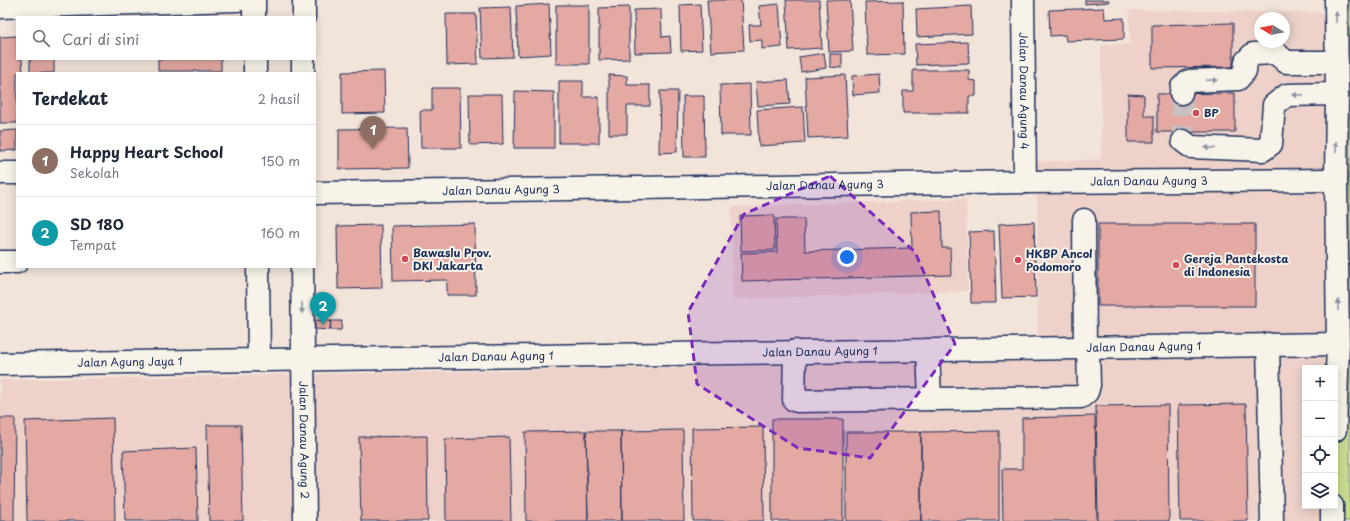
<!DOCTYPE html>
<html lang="id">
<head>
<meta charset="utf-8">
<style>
	body { margin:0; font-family:"Playpen Sans",sans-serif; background:#f6f6f7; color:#1f2937 }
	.controls { position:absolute; right:12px; bottom:12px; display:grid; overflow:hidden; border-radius:0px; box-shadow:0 2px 10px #0003 }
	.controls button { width:36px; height:36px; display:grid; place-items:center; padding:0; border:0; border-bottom:1px solid #e0e1e3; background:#fff; color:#1f2937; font:20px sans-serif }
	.compass { position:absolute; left:1254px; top:12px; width:36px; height:36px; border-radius:50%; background:#fff; box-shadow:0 2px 10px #0003; rotate:280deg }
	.you { position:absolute; left:847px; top:257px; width:14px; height:14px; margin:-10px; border:3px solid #fff; border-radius:50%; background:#1a73e8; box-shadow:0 0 0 6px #1a73e833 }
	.badge { display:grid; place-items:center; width:26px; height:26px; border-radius:50%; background:#d1495b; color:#fff; font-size:13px; font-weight:700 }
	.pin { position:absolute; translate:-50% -33px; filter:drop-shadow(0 1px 2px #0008) }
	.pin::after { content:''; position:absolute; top:21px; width:14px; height:12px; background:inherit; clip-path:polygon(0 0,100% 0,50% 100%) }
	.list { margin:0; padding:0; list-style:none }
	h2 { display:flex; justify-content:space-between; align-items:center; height:52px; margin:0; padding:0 16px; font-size:17px }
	h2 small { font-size:13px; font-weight:400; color:#747a83 }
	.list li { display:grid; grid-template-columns:26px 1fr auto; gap:12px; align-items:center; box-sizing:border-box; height:72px; padding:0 16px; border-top:1px solid #e0e1e3 }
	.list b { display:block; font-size:15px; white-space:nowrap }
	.list p { margin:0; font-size:13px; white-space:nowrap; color:#747a83 }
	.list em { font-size:13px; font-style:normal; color:#747a83 }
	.icon { flex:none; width:22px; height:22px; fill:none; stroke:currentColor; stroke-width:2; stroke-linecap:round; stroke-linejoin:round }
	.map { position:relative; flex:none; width:1350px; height:521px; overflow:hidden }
	.search { position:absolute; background:#fff; box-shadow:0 2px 10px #0003; left:16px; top:16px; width:300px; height:44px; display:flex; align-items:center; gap:10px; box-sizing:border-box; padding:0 14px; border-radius:0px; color:#747a83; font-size:15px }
	.panel { position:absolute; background:#fff; box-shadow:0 2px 10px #0003; left:16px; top:72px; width:300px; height:196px; border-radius:0px }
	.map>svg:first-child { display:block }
	.built { fill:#eed2c9; fill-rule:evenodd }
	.green { fill:#c9dc91; stroke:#728678 }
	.building { fill:#e4a9a2; stroke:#1b2f5e }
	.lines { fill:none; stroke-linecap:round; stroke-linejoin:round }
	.minor-tunnel { stroke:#c8c0c1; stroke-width:22; stroke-dasharray:22 11; stroke-linecap:butt }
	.minor-casing { stroke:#1b2f5e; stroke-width:25 }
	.minor { stroke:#f7f3e8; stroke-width:22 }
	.oneway { fill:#8991a3 }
	.marked { fill:#7b2cbf; fill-opacity:0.2; stroke:#7b2cbf; stroke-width:3; stroke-dasharray:8 5; stroke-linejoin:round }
	.poi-dot { fill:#d1495b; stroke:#f7f3e8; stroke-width:1.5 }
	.labels { text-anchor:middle; stroke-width:4; stroke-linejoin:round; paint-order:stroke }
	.street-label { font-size:11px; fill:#1b2f5e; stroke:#f7f3e8 }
	.poi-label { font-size:11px; font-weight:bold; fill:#1b2f5e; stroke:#f7f3e8; text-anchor:start }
</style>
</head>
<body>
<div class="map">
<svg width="1350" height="521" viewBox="0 0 1350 521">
	<rect width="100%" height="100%" fill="#f3e4da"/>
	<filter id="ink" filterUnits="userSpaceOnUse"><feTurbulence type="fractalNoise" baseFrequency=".025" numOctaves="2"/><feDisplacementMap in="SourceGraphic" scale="8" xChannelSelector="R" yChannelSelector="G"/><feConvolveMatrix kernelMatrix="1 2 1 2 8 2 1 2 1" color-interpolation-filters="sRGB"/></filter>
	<g filter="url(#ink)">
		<path class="built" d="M1129 10 1350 13V521H0V380L1038 361 1037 162 1101 159V45L1130 44ZM1260 18H1284V42H1260ZM1305 368H1335V506H1305Z
			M966 199 968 291 733 299 731 207Z"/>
		<path class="green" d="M1335 0H1350V521H1329L1335 506Z"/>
		<path class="building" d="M707 0H741L744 50 711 52Z
			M786 0H819L822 48 789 50Z
			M826 0H850L853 51 829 52Z
			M1085 0H1109V2L1085 4Z
			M903 1 904 54 867 55 865 2Z
			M549 4 551 54 518 56 516 6Z
			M700 4 702 50 681 51 680 5Z
			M779 4 782 47 762 49V40L750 41 749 25H761L759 6Z
			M556 5H589V64H556Z
			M971 6 972 34 917 37 916 9Z
			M511 7 513 57 482 58 480 8Z
			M629 7V59L599 60V8Z
			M1104 8 1105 19 1124 18V39L1066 41 1065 35 1050 36 1049 10Z
			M661 9 662 37 670 36 671 52 635 53 634 10Z
			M446 14H476L478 64 447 65Z
			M1233 23V67L1152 68V25Z
			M17 36V59H22L23 73H17V123H0V37Z
			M968 42 969 63 916 65 915 44Z
			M824 53 826 68 801 72 799 57Z
			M830 54H842V68L830 67Z
			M30 59H54V73H30Z
			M158 59H221V71H158Z
			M913 70H969V80L976 81V96H969V113H903V91H913Z
			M384 71 385 113 342 114V72Z
			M879 74 880 93 853 95 852 76Z
			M609 75 627 76V85H650V106H627V134H609Z
			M845 75 848 136 808 138 805 77Z
			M788 80 790 104 758 106 756 82Z
			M559 81H583V97H599V143H559Z
			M750 84 751 135H721L720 85Z
			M432 88H460L461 148H421L420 110H432Z
			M515 91 554 92V148H514Z
			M660 91H678L677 152 659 153Z
			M1235 93V132H1157V94Z
			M469 94H502L503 144 470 145Z
			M1128 94 1144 95V116H1154V142H1128Z
			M683 96H704L705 157H684Z
			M803 107 805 143 759 146 757 110Z
			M407 128 408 168 339 169V129Z
			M17 130V150L0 151V131Z
			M941 211 942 248H950L951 275 742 281 741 253 777 252 776 219H804L805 251 912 248 911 212Z
			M774 215 775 250 741 251 740 216Z
			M1034 222 1036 297 1002 298 999 224Z
			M475 224 476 295H447V280L393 281 392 226Z
			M1098 224H1255V306H1098Z
			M381 225 382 288 338 289 337 226Z
			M994 231 996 303H971L969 232Z
			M315 320 331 321 330 330 315 329Z
			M331 321H342L341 330H330Z
			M1246 404 1248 521H1180L1178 405Z
			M1168 405 1169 521H1098L1096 406Z
			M1095 416 1097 521H1003L1002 469H1022V418Z
			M0 418H15L14 521H0Z
			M113 418 115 521H27L25 421Z
			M772 419H843V521H772Z
			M207 425H241L243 521H209Z
			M763 427 764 521H693L692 428Z
			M683 430 684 521H622L621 431Z
			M586 431H621L622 521H588Z
			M586 431 588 521H526L525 432Z
			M999 431V521H921V432Z
			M846 432H921V521H846Z
			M427 436 428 521H361L359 437Z
			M509 437 511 521H446L445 439Z
			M196 448 198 521H125L123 451Z"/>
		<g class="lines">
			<path class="minor-tunnel" d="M1181 93 1183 132"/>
			<defs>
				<g id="minor">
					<path d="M254 0V17"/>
					<path id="s1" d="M1023 0 1025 182"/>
					<path d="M0 7 238 0"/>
					<path d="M304 17V0"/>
					<path d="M255 59V73"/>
					<path d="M303 73V59"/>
					<path d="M1181 93 1182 87 1189 81 1238 79 1245 71 1246 61 1253 54 1276 53 1286 62H1337"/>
					<path d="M1183 141 1191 147 1263 150 1271 144 1274 105 1287 95 1337 94"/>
					<path d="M0 173H17"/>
					<path id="s2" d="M315 193 1025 182 1336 180"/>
					<path d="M1084 220 1085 347"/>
					<path d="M0 262H17"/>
					<path d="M258 267 259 360"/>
					<path id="s3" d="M302 267 305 521"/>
					<path d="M1268 344 1272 521"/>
					<path d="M928 350 930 399"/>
					<path d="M795 351 794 400 798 401 1081 397 1087 392 1089 385 1088 347"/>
					<path id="s4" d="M0 364 1338 344"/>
					<path d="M1335 430 1338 344 1336 180 1337 94 1336 0"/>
					<path d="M1332 521V506"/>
				</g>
			</defs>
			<use href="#minor" class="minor-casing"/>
			<use href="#minor" class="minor"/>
		</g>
		<defs><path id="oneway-solid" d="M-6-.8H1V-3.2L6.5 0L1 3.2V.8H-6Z"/></defs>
		<g class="oneway">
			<use href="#oneway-solid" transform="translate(1336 17) rotate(-91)"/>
			<use href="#oneway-solid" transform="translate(1212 80) rotate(-2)"/>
			<use href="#oneway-solid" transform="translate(1298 95) rotate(178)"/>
			<use href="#oneway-solid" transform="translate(1336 147) rotate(-89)"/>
			<use href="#oneway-solid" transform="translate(1210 148) rotate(-178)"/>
			<use href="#oneway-solid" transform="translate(1338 305) rotate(-91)"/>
			<use href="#oneway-solid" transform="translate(302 308) rotate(90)"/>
		</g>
	</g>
	<path class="marked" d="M830 176 915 252 955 344 870 458 798 448 697 384 688 312 744 214Z"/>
	<g class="poi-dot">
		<circle cx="1196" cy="113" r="4"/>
		<circle cx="405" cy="259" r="4"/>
		<circle cx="1018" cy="260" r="4"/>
		<circle cx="1176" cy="265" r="4"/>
	</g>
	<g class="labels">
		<g class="street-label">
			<text dy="4" stroke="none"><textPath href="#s1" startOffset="91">Jalan Danau Agung 4</textPath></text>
			<text dy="4" stroke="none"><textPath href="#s2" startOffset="834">Jalan Danau Agung 3</textPath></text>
			<text dy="4" stroke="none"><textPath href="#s2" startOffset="510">Jalan Danau Agung 3</textPath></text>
			<text dy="4" stroke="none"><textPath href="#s2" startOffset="186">Jalan Danau Agung 3</textPath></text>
			<text dy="4" stroke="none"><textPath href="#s4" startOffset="1144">Jalan Danau Agung 1</textPath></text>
			<text dy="4" stroke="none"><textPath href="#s4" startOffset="820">Jalan Danau Agung 1</textPath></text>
			<text dy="4" stroke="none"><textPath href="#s4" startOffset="496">Jalan Danau Agung 1</textPath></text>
			<text dy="4" stroke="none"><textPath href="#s4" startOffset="130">Jalan Agung Jaya 1</textPath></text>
			<text dy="4" stroke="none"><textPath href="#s3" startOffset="173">Jalan Danau Agung 2</textPath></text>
		</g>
		<g class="poi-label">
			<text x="1204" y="117">BP</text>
			<text x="413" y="257">Bawaslu Prov.<tspan x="413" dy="13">DKI Jakarta</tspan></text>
			<text x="1026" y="258">HKBP Ancol<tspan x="1026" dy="13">Podomoro</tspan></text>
			<text x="1184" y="263">Gereja Pantekosta<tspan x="1184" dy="13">di Indonesia</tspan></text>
		</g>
	</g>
</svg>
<div class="controls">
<button>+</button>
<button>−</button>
<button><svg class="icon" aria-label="locate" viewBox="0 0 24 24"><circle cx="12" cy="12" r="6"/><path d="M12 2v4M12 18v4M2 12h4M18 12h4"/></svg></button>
<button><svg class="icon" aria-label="layers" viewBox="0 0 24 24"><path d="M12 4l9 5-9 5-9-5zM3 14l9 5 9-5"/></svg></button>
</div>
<svg class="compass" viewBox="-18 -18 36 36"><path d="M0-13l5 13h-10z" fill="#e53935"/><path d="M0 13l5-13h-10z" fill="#747a83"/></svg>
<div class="you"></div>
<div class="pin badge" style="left:373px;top:149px;background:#8d6e63">1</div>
<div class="pin badge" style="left:323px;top:325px;background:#0f9aa8">2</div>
<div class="search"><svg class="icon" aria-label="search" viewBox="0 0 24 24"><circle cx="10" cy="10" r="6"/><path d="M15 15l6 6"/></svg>Cari di sini</div>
<section class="panel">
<h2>Terdekat<small>2 hasil</small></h2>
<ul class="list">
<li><span class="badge" style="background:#8d6e63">1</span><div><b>Happy Heart School</b><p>Sekolah</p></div><em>150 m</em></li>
<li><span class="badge" style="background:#0f9aa8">2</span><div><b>SD 180</b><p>Tempat</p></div><em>160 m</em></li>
</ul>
</section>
</div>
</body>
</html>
